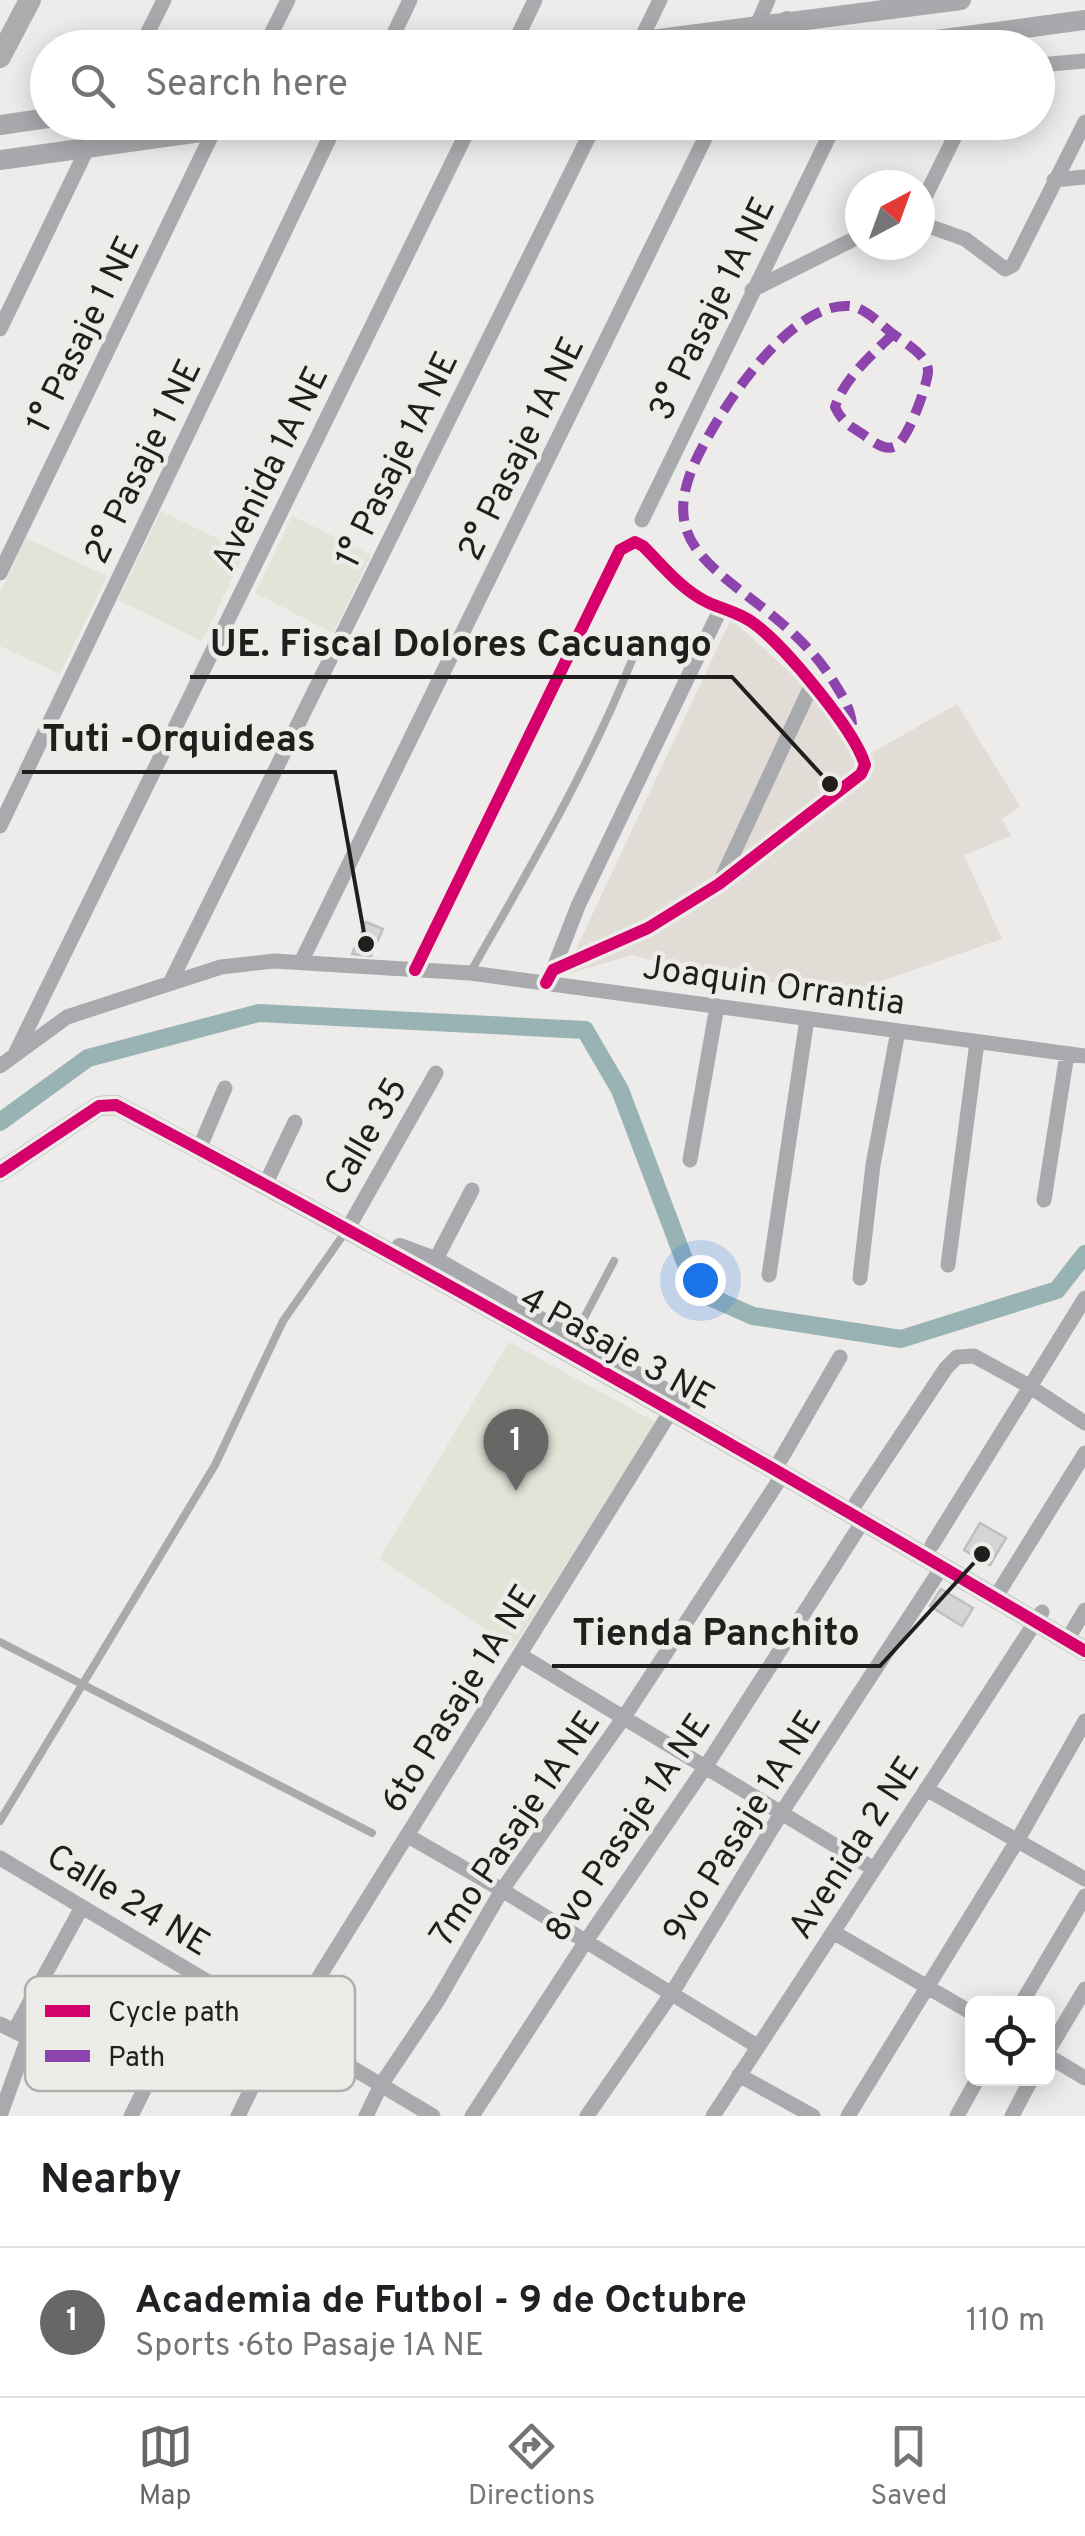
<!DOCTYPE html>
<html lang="en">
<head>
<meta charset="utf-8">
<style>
	body { margin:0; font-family:Overpass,sans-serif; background:#f2f2f2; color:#202124 }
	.controls { position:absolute; right:30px; bottom:30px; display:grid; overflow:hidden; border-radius:15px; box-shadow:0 5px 25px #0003 }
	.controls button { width:90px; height:90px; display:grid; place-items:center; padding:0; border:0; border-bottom:2px solid #e0e0e0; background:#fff; color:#202124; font:50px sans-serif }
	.compass { position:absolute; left:845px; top:170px; width:90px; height:90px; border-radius:50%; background:#fff; box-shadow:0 5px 25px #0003; rotate:41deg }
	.you { position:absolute; left:700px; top:1280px; width:35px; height:35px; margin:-25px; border:8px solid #fff; border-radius:50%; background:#1a73e8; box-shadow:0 0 0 15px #1a73e833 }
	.badge { display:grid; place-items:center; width:65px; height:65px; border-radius:50%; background:#686765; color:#fff; font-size:32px; font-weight:700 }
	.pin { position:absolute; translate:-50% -82px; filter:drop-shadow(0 2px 5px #0008) }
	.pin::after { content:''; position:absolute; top:52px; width:35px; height:30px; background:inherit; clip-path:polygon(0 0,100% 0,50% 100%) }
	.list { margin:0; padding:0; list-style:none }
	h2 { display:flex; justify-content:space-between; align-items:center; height:130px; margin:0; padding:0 40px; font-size:42px }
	h2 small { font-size:32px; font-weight:400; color:#757577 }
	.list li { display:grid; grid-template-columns:65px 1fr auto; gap:30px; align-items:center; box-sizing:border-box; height:150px; padding:0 40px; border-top:2px solid #e0e0e0 }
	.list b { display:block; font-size:38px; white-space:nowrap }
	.list p { margin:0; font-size:32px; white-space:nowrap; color:#757577 }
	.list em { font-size:32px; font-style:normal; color:#757577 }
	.icon { flex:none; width:55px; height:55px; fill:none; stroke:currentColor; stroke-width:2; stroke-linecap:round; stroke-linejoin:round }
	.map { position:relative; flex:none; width:1085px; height:2116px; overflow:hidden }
	.search { position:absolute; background:#fff; box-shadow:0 5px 25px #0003; left:30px; right:30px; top:30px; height:110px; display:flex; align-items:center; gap:25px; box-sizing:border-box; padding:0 35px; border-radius:55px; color:#757577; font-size:38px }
	.sheet { height:280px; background:#fff }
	nav { display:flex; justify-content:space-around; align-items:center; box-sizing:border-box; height:140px; border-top:2px solid #e0e0e0; background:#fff; font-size:28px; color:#757577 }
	nav a { display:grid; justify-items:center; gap:5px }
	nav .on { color:#686765 }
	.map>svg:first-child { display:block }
	.built { fill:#e1dcd6 }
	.green { fill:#e3e3d8 }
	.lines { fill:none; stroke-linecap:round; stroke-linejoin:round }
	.canal { stroke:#99b3b4; stroke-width:18 }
	.building { fill:#d6d5d4; stroke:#c0bfbe; stroke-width:2.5 }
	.lane { stroke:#a8aaad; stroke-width:8 }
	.street { stroke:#a8aaad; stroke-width:15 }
	.secondary { stroke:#a7a9ac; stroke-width:20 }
	.primary { stroke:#abacae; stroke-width:22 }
	.quiet { stroke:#8e44ad; stroke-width:10; stroke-dasharray:20 10; stroke-linecap:butt }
	.cycleway-casing { stroke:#eeece9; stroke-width:19 }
	.cycleway { stroke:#d6006c; stroke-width:12 }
	.labels { text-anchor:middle; stroke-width:9; stroke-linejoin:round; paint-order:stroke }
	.street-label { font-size:35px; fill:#201f1e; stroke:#eeece9 }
	.key { fill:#eeece9; stroke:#b0aeac; stroke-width:2.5 }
	.key-label { font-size:28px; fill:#201f1e }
	.leader { fill:none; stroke:#201f1e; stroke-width:4 }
	.callout-dot { fill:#201f1e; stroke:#eeece9; stroke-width:4 }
	.callout-label { font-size:38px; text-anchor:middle; font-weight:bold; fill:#201f1e; stroke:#eeece9; stroke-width:9; stroke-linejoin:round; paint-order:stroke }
</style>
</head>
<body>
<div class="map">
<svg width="1085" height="2116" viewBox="0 0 1085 2116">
	<rect width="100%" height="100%" fill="#edecea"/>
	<path class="built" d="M731 619 802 683 858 761 957 704 1020 806 1002 819 1011 836 964 855 1002 939 859 989 716 978 633 955 564 975Z"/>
	<path class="green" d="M161 511 245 552 202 641 118 600Z
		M292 516 371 555 333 633 255 593Z
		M26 538 107 576 60 674 0 646V593Z
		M509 1342 656 1422 513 1648 379 1559Z"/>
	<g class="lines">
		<path class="canal" d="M0 1122 88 1058 259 1013 585 1030 620 1090 696 1291 753 1316 901 1339 1057 1290 1085 1254"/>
	</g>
	<path class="building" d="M366 922 383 929 371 956 352 954Z
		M980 1523 1006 1538 990 1565 964 1550Z
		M941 1589 973 1608 962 1626 930 1606Z"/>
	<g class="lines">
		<path class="lane" d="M470 973C528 871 588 770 632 660
			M573 1339 614 1261
			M0 1642 372 1833
			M0 1821 215 1465 283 1321 346 1231"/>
		<path class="street" d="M640 41 660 0
			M140 48 164 0
			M264 48 288 0
			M387 48 410 0
			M512 48 535 0
			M747 48 768 0
			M1038 65 1085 61
			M1054 180 1085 177
			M920 207 962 122
			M920 223 965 239 1005 269 1013 265 1085 122
			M752 290 860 236
			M0 329 89 145
			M642 520 836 122
			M0 573 216 126
			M0 826 337 122
			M721 880 812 684
			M301 962 713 122
			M415 970 620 550 635 542 643 546C663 566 681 589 707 602 724 610 741 613 756 625 785 647 855 730 865 765L861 774 719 884 648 928 553 970 546 983
			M553 970 578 906 721 608
			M170 983 596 122
			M16 1052 472 122
			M0 1066 67 1017 221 967 274 961 470 973 1085 1056
			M199 1149 225 1088
			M690 1160 717 1006
			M265 1185 295 1122
			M1044 1200 1067 1054
			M347 1230 436 1073
			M435 1261 472 1190
			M948 1265 977 1042
			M769 1275 807 1019
			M860 1278 873 1165 898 1031
			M781 1459 840 1357
			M856 1503 946 1368 957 1357 974 1356 1029 1386 1085 1423
			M932 1545 1085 1298
			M995 1598 1085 1453
			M1073 1630 1085 1610
			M520 1655 874 1869
			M926 1789 1085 1879
			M408 1836 502 1890 757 2046
			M0 1858 433 2116
			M833 1932 972 2013
			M1021 2004 1085 1896
			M0 2024 28 2038 258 2075 676 1403
			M14 2031 82 1907
			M1048 2051 1085 1989
			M1048 2056 1085 2078
			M739 2075 813 2116
			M0 2116 28 2038
			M131 2116 159 2060
			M238 2116 258 2075
			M366 2116 381 2085 438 2000 502 1890 624 1717 782 1476
			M472 2116 586 1941 706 1766 863 1521
			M587 2116 672 1993 782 1812 942 1567
			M713 2116 1042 1612
			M848 2116 1017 1841 1085 1721
			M957 2116 978 2078
			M1012 2116 1032 2078"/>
		<path class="secondary" d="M588 48 961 0
			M777 48 779 33 787 21
			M876 48 1085 20
			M0 125 48 118
			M0 160 273 122
			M0 1172 99 1106 116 1105C443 1278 766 1462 1085 1651
			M400 1248 435 1261 682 1402"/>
		<path class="primary" d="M0 57 30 0"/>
		<path class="quiet" d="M852 725C851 709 843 697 835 684 814 649 782 622 750 598 698 558 664 531 695 462 717 414 788 302 849 306 865 307 881 325 893 334 905 343 929 356 928 372 927 386 907 443 894 447 883 451 870 439 861 433 848 425 841 420 835 407 845 377 871 356 893 334"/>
		<defs>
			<path id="cycleway" d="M415 970 620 550 635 542 643 546C663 566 681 589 707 602 724 610 741 613 756 625 785 647 855 730 865 765L861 774 719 884 648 928 553 970 546 983
				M0 1172 99 1106 116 1105C443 1278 766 1462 1085 1651"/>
		</defs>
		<use href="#cycleway" class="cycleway-casing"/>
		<use href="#cycleway" class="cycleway"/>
	</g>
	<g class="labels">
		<g class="street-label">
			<text transform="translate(711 308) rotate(-64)" y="12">3° Pasaje 1A NE</text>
			<text transform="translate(82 334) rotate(-64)" y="12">1° Pasaje 1 NE</text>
			<text transform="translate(520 448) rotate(-64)" y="12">2° Pasaje 1A NE</text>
			<text transform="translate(396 459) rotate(-64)" y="12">1° Pasaje 1A NE</text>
			<text transform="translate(142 461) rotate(-64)" y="12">2° Pasaje 1 NE</text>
			<text transform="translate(269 468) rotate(-64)" y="12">Avenida 1A NE</text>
			<text transform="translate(774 984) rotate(8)" y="12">Joaquin Orrantia</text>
			<text transform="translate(365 1136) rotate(-60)" y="12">Calle 35</text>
			<text transform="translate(618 1347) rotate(29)" y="12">4 Pasaje 3 NE</text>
			<text transform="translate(458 1698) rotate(-58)" y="12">6to Pasaje 1A NE</text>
			<text transform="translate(741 1826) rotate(-58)" y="12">9vo Pasaje 1A NE</text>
			<text transform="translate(627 1827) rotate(-56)" y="12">8vo Pasaje 1A NE</text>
			<text transform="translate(514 1828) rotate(-56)" y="12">7mo Pasaje 1A NE</text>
			<text transform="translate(853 1847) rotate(-57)" y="12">Avenida 2 NE</text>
			<text transform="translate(129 1899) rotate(31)" y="12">Calle 24 NE</text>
		</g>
	</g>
	<rect x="25" y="1976" width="330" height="115" rx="15" class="key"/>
	<rect x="45" y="2005" width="45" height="12" fill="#d6006c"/>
	<rect x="45" y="2050" width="45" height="12" fill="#8e44ad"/>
	<g class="key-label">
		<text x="108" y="2021">Cycle path</text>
		<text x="108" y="2066">Path</text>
	</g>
	<path class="leader" d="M830 784L732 677H190M366 944L335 772H22M982 1554L880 1666H552"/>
	<g class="callout-dot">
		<circle cx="830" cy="784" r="10"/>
		<circle cx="366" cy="944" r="10"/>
		<circle cx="982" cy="1554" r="10"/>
	</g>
	<g class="callout-label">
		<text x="461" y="656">UE. Fiscal Dolores Cacuango</text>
		<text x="179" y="751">Tuti -Orquideas</text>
		<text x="716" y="1645">Tienda Panchito</text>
	</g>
</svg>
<div class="controls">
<button><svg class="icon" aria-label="locate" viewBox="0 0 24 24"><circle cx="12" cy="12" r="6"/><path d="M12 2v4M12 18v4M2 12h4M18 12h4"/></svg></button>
</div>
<svg class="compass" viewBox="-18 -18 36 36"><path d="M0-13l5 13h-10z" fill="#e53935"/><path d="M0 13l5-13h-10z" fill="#757577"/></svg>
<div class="you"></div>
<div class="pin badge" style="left:516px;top:1491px">1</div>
<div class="search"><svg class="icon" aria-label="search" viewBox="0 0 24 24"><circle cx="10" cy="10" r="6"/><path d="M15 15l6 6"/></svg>Search here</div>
</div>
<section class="sheet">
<h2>Nearby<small></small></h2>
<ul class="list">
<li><span class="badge">1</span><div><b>Academia de Futbol - 9 de Octubre</b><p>Sports · 6to Pasaje 1A NE</p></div><em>110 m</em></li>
</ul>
</section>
<nav>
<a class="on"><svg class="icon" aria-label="map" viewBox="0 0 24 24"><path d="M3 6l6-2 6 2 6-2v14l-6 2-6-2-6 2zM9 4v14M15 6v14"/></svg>Map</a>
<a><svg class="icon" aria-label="directions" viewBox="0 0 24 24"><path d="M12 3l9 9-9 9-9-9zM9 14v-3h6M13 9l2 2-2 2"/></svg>Directions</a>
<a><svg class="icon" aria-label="saved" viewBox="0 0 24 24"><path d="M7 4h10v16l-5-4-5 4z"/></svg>Saved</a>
</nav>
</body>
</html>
